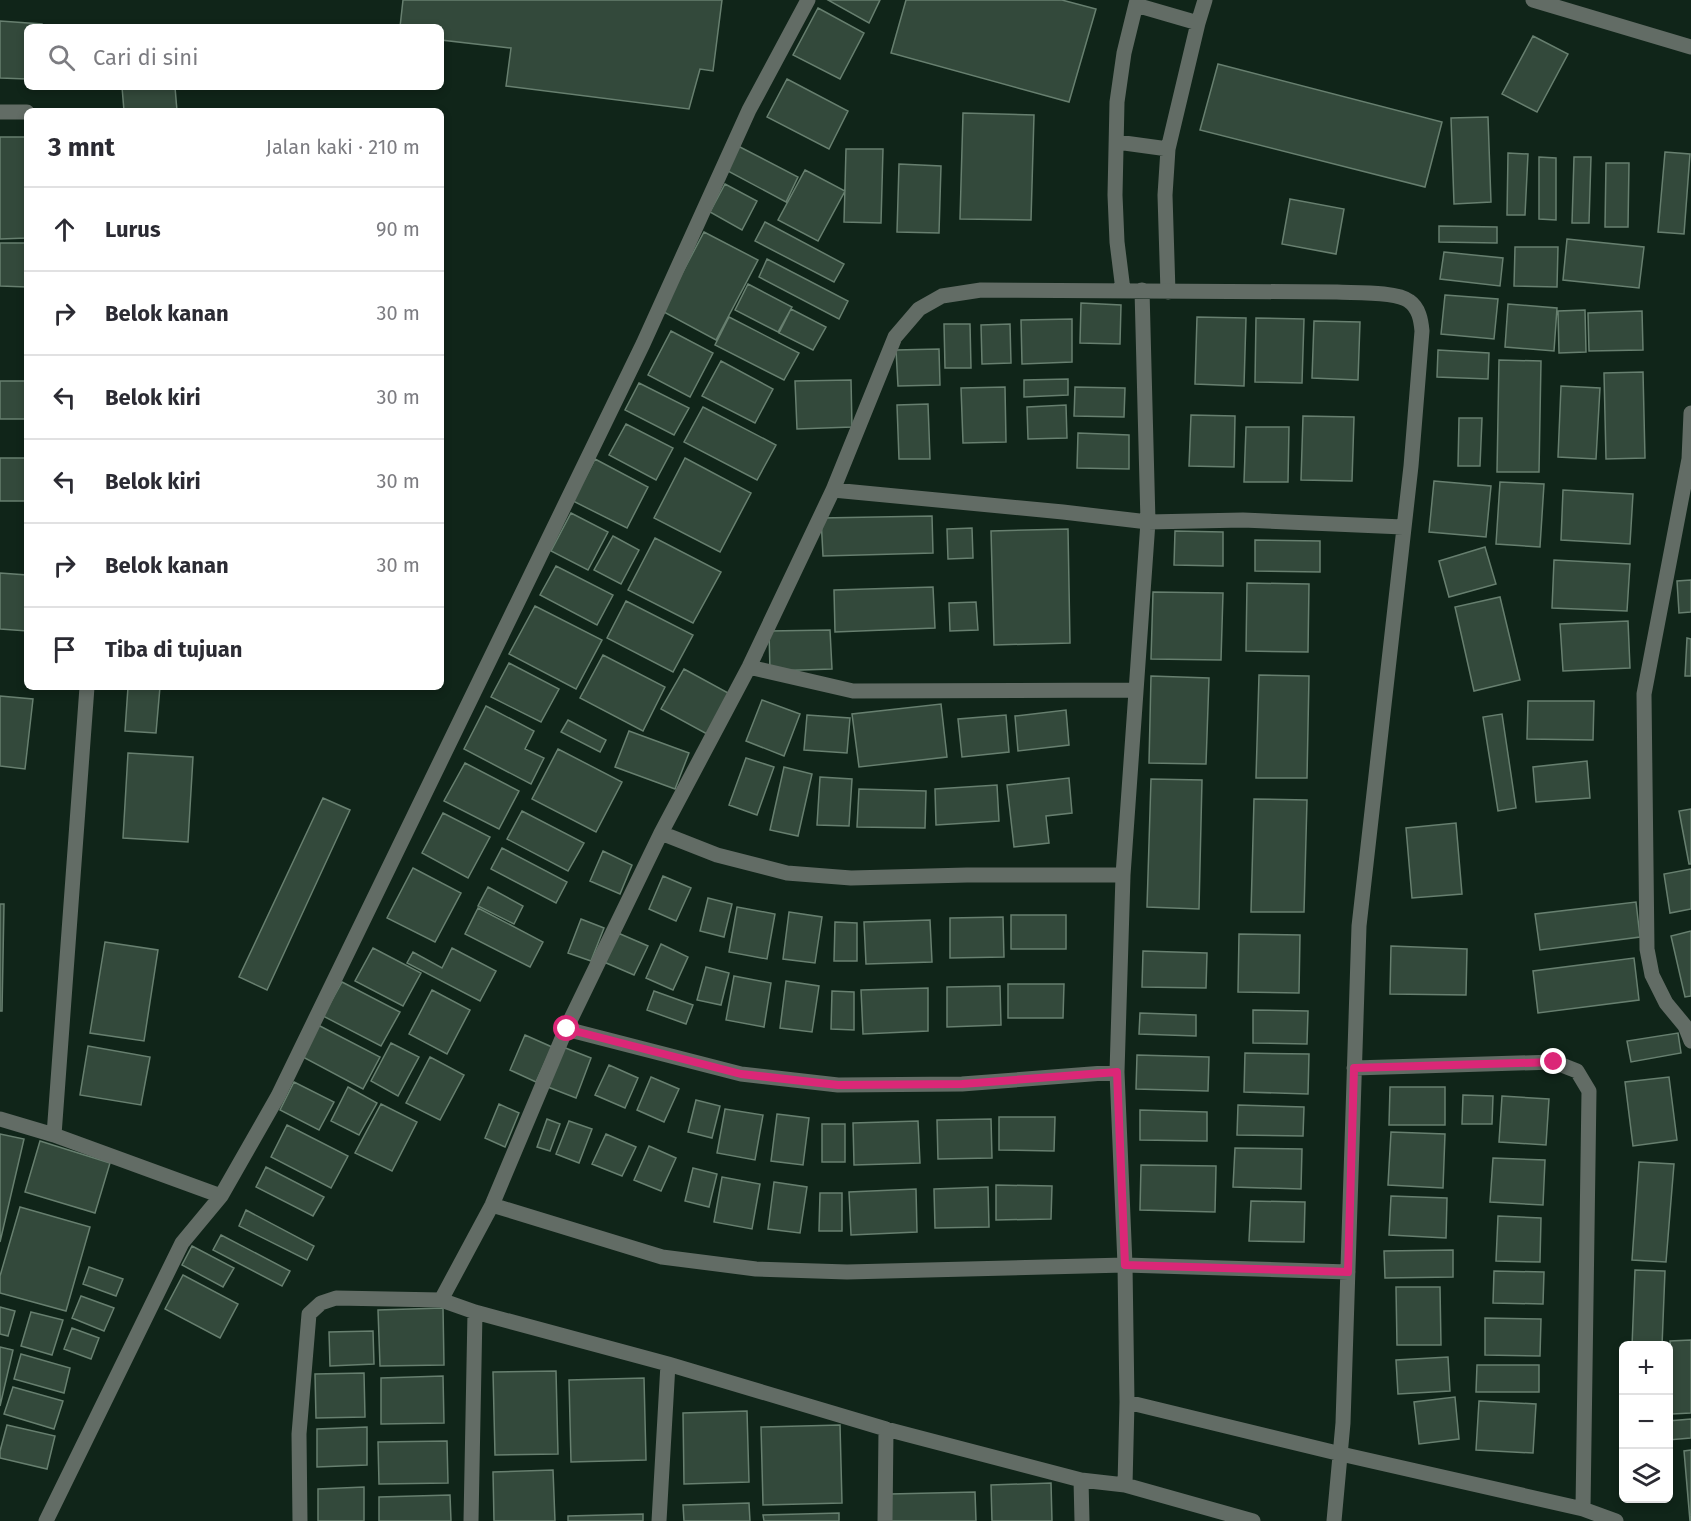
<!DOCTYPE html>
<html lang="id">
<head>
<meta charset="utf-8">
<style>
	body { margin:0; font-family:"Fira Sans",sans-serif; background:#f7f7f7; color:#2b2b33 }
	.controls { position:absolute; right:18px; bottom:18px; display:grid; overflow:hidden; border-radius:9px; box-shadow:0 3px 9px #0003 }
	.controls button { width:54px; height:54px; display:grid; place-items:center; padding:0; border:0; border-bottom:2px solid #e1e1e2; background:#fff; color:#2b2b33; font:30px sans-serif }
	.stop { position:absolute; width:18px; height:18px; margin:-14px; border:4px solid #db2777; border-radius:50%; background:#fff }
	.stop.end { background:#db2777; border-color:#fff; box-shadow:0 2px 6px #0008 }
	.list { margin:0; padding:0; list-style:none }
	h2 { display:flex; justify-content:space-between; align-items:center; height:78px; margin:0; padding:0 24px; font-size:26px }
	h2 small { font-size:20px; font-weight:400; color:#7c7c81 }
	.list li { display:grid; grid-template-columns:39px 1fr auto; gap:18px; align-items:center; box-sizing:border-box; height:84px; padding:0 24px; border-top:2px solid #e1e1e2 }
	.list b { display:block; font-size:22px; white-space:nowrap }
	.list em { font-size:20px; font-style:normal; color:#7c7c81 }
	.icon { flex:none; width:33px; height:33px; fill:none; stroke:currentColor; stroke-width:2; stroke-linecap:round; stroke-linejoin:round }
	.map { position:relative; flex:none; width:1691px; height:1521px; overflow:hidden }
	.search { position:absolute; background:#fff; box-shadow:0 3px 9px #0003; left:24px; top:24px; width:420px; height:66px; display:flex; align-items:center; gap:15px; box-sizing:border-box; padding:0 21px; border-radius:9px; color:#7c7c81; font-size:22px }
	.panel { position:absolute; background:#fff; box-shadow:0 3px 9px #0003; left:24px; top:108px; width:420px; height:582px; border-radius:9px }
	.map>svg:first-child { display:block }
	.building { fill:#33493b; stroke:#677f6f; stroke-width:1.5 }
	.lines { fill:none; stroke-linecap:round; stroke-linejoin:round }
	.minor { stroke:#626c65; stroke-width:15 }
	.route { stroke:#db2777; stroke-width:8 }
</style>
</head>
<body>
<div class="map">
<svg width="1691" height="1521" viewBox="0 0 1691 1521">
	<rect width="100%" height="100%" fill="#102519"/>
	<path class="building" d="M403 0H722L713 71 700 69 689 109 506 86 511 48 441 40V27H400Z
		M828 0H880L869 23Z
		M906 0H1062L1096 9 1069 102 891 53Z
		M818 8 864 33 840 79 793 55Z
		M0 21 42 24V27H27V79L0 78Z
		M1533 36 1568 54 1537 112 1502 94Z
		M1218 64 1442 122 1425 187 1200 130Z
		M787 79 848 111 829 149 767 117Z
		M122 87H175L177 111H124Z
		M963 113 1034 115 1031 220 960 219Z
		M1488 117 1491 202 1454 204 1451 118Z
		M0 137H27V238L0 239Z
		M738 146 798 177 786 202 726 170Z
		M846 149H883L881 223 844 222Z
		M1665 152 1690 154 1684 234 1658 232Z
		M1508 153 1528 154 1525 215H1507Z
		M1539 157 1556 158V220L1539 219Z
		M1574 157H1591L1589 223H1572Z
		M1606 163H1629L1628 227H1605Z
		M899 164 941 166 939 233 897 232Z
		M805 170 845 191 818 241 778 220Z
		M725 184 757 201 742 230 710 212Z
		M1290 199 1344 209 1336 254 1282 244Z
		M765 222 844 264 834 282 755 241Z
		M1439 226 1497 227V243L1439 242Z
		M704 232 758 260 716 340 662 311Z
		M1567 239 1644 247 1639 288 1563 280Z
		M0 243H27V287L0 286Z
		M1515 247H1558L1557 287 1514 286Z
		M1444 252 1503 258 1500 286 1440 279Z
		M767 259 848 301 839 319 759 277Z
		M748 284 792 307 778 332 735 310Z
		M1445 295 1498 299 1494 339 1441 334Z
		M1081 303 1121 305 1120 344 1080 343Z
		M1508 304 1557 308 1554 351 1505 347Z
		M791 309 826 327 813 350 779 333Z
		M1585 310 1586 352 1559 353 1558 311Z
		M1642 311 1643 350 1589 351 1588 313Z
		M729 317 799 353 784 380 715 345Z
		M1197 317 1246 318 1244 386 1195 384Z
		M1256 318 1304 319 1302 383 1255 382Z
		M1072 319V362L1022 364 1021 320Z
		M1314 321 1360 322 1358 380 1312 378Z
		M944 324H970L971 368H945Z
		M1010 324 1011 363 982 364 981 325Z
		M671 331 713 353 690 397 648 375Z
		M939 349 940 385 898 386 896 350Z
		M1438 350 1489 353 1488 379 1437 377Z
		M1499 360 1541 361 1539 472H1497Z
		M721 361 773 389 755 423 702 396Z
		M1643 372 1645 458 1606 459 1604 373Z
		M1068 379V395L1024 397V380Z
		M851 380 852 427 797 429 795 381Z
		M0 381H27V419H0Z
		M639 383 689 408 674 435 625 410Z
		M1561 386 1600 388 1596 459 1558 457Z
		M1005 387 1006 442 963 443 961 388Z
		M1075 387 1125 388 1124 417 1074 416Z
		M928 404 930 459H899L897 405Z
		M1066 405 1067 438 1028 439 1027 407Z
		M703 407 776 445 757 480 684 442Z
		M1191 415 1235 416 1234 467 1189 466Z
		M1303 416 1354 417 1352 481 1301 480Z
		M1459 418H1482L1480 466H1458Z
		M626 424 673 448 656 480 609 455Z
		M1246 427H1289L1288 482H1244Z
		M1078 433 1129 435V469L1077 468Z
		M0 458H27V501H0Z
		M685 458 751 493 720 552 654 518Z
		M595 459 648 487 627 528 573 501Z
		M1434 481 1491 486 1486 537 1429 532Z
		M1500 482 1544 484 1540 547 1496 544Z
		M1563 490 1633 494 1630 544 1561 540Z
		M571 513 608 532 588 570 551 551Z
		M932 516 933 553 823 556 821 518Z
		M972 528 973 558 948 559 947 529Z
		M1068 529 1070 643 994 645 991 531Z
		M1175 531 1223 532V566L1174 565Z
		M613 536 639 550 621 584 594 570Z
		M655 538 721 572 693 623 628 590Z
		M1255 540 1320 541V572L1255 571Z
		M1485 547 1496 584 1449 597 1439 561Z
		M1554 560 1630 564 1627 611 1552 608Z
		M556 566 613 595 597 625 540 595Z
		M0 573 27 575V631L0 629Z
		M1691 580V612L1679 613 1677 581Z
		M1247 583 1309 584 1308 652 1246 651Z
		M933 587 935 628 835 632 834 590Z
		M1153 592 1223 593 1221 660 1151 659Z
		M1500 597 1520 680 1474 691 1455 607Z
		M626 601 693 635 673 672 607 638Z
		M976 602 978 630 950 631 949 603Z
		M535 606 602 640 576 689 509 654Z
		M1628 621 1630 668 1563 671 1560 624Z
		M830 630 832 669 770 671 769 631Z
		M1687 638 1691 639V676H1685Z
		M603 655 665 687 643 731 580 698Z
		M509 663 559 689 541 722 491 697Z
		M684 669 730 694 707 734 661 709Z
		M1259 675 1309 676 1307 778H1256Z
		M1151 676 1209 678 1206 764 1149 763Z
		M128 687H160L156 733 125 731Z
		M0 696 33 699 25 769 0 766Z
		M762 700 800 714 784 756 746 741Z
		M1528 701H1594L1593 740 1527 739Z
		M941 704 947 757 859 767 852 714Z
		M486 706 534 731 525 749 544 758 531 784 464 749Z
		M1066 710 1069 745 1018 751 1015 716Z
		M1502 714 1516 808 1498 811 1483 717Z
		M807 715 850 718 847 753 804 750Z
		M1006 715 1009 752 962 757 958 719Z
		M568 720 606 740 600 752 561 732Z
		M629 731 689 753 675 789 615 767Z
		M558 749 622 782 596 832 532 799Z
		M128 753 193 757 188 842 123 838Z
		M746 758 774 767 757 815 729 805Z
		M1587 761 1590 798 1536 802 1533 767Z
		M465 763 519 791 499 829 444 801Z
		M784 767 812 774 798 836 770 830Z
		M820 777 852 779 849 826 817 825Z
		M1069 778 1072 813 1046 816 1049 843 1014 847 1007 785Z
		M1151 779 1202 780 1199 909 1147 907Z
		M997 785 999 821 936 825 935 789Z
		M859 789 926 791 925 828 857 827Z
		M323 798 350 810 267 990 239 977Z
		M1254 799 1307 800 1304 912H1251Z
		M1691 809V864H1689L1679 811Z
		M522 811 584 843 568 871 507 839Z
		M443 813 490 837 468 878 422 853Z
		M1456 823 1462 894 1412 898 1406 828Z
		M502 848 567 882 556 903 491 869Z
		M603 851 632 865 620 894 590 881Z
		M413 868 461 893 435 942 387 918Z
		M1691 869V909L1670 913 1664 874Z
		M663 876 691 888 676 921 649 909Z
		M488 887 523 906 514 924 478 906Z
		M708 898 732 904 724 937 700 931Z
		M1636 902 1640 937 1540 950 1535 914Z
		M0 904H4L2 1011H0Z
		M737 907 775 914 767 959 729 952Z
		M478 908 543 942 530 967 465 934Z
		M789 912 822 917 815 963 783 959Z
		M1011 915H1066V949H1011Z
		M1003 917 1004 957 950 958V918Z
		M581 919 604 928 591 961 568 953Z
		M930 920 932 962 866 964 864 922Z
		M835 922 857 923V961H834Z
		M1691 931V996L1685 997 1671 936Z
		M618 933 648 946 634 975 604 962Z
		M1239 934 1300 935 1299 993 1238 992Z
		M105 942 158 950 144 1041 90 1033Z
		M661 944 688 957 673 990 646 978Z
		M1391 946 1467 949 1466 995 1390 994Z
		M373 948 421 973 403 1006 355 981Z
		M452 948 496 971 480 1001 407 963 413 952 442 968Z
		M1143 951 1207 953 1206 988 1142 987Z
		M1634 958 1639 1000 1538 1013 1533 971Z
		M706 967 729 973 721 1005 697 1000Z
		M734 976 771 983 764 1027 726 1020Z
		M786 981 819 986 812 1032 780 1028Z
		M342 982 400 1012 381 1046 323 1016Z
		M1008 984H1064L1063 1018H1008Z
		M1000 986 1001 1025 947 1027V987Z
		M928 988V1031L863 1034 861 990Z
		M432 990 470 1010 447 1054 409 1034Z
		M654 991 693 1005 686 1024 647 1010Z
		M832 991 854 992V1030L831 1029Z
		M1253 1010 1308 1011 1307 1044 1253 1043Z
		M1140 1013 1196 1015V1036L1139 1034Z
		M318 1025 380 1057 363 1089 301 1056Z
		M1678 1033 1681 1053 1631 1062 1627 1041Z
		M525 1035 552 1047 536 1082 510 1070Z
		M391 1043 419 1057 398 1096 371 1081Z
		M88 1046 150 1057 141 1105 80 1095Z
		M563 1047 591 1058 576 1098 548 1087Z
		M1245 1053 1309 1054 1308 1094 1244 1092Z
		M1137 1055 1209 1057 1208 1091 1136 1089Z
		M430 1057 464 1075 440 1120 406 1103Z
		M609 1065 638 1078 625 1108 595 1095Z
		M651 1077 679 1089 664 1122 637 1110Z
		M1669 1077 1677 1140 1633 1146 1625 1082Z
		M294 1082 334 1102 319 1130 280 1110Z
		M348 1087 377 1103 359 1135 331 1121Z
		M1390 1087H1445V1125H1389Z
		M1463 1095 1493 1096 1492 1124H1462Z
		M1502 1096 1549 1099 1546 1145 1499 1142Z
		M696 1100 720 1106 712 1138 688 1132Z
		M381 1104 417 1122 392 1171 355 1153Z
		M499 1104 519 1113 505 1147 485 1138Z
		M1238 1105 1304 1107 1303 1136 1237 1135Z
		M725 1109 763 1115 755 1160 717 1153Z
		M1140 1110 1207 1112V1141L1140 1140Z
		M777 1114 809 1118 803 1165 771 1161Z
		M999 1117H1055L1054 1151 999 1150Z
		M547 1119 560 1124 550 1151 537 1147Z
		M991 1119 992 1158 938 1159 937 1120Z
		M569 1121 592 1129 579 1163 556 1154Z
		M918 1121 920 1163 854 1165 853 1123Z
		M822 1124H845V1162H822Z
		M287 1125 348 1156 331 1188 271 1157Z
		M1391 1132 1445 1134 1443 1188 1388 1185Z
		M0 1134 24 1139 0 1242Z
		M606 1134 636 1147 622 1176 592 1164Z
		M40 1141 110 1163 95 1213 25 1192Z
		M649 1146 676 1158 661 1191 634 1180Z
		M1235 1148 1302 1149 1301 1189 1233 1187Z
		M1493 1158 1545 1160 1543 1205 1490 1202Z
		M1639 1162 1674 1164 1666 1262 1632 1260Z
		M1141 1165 1216 1166 1215 1212 1140 1210Z
		M266 1167 324 1197 313 1216 256 1187Z
		M693 1168 717 1174 709 1207 685 1201Z
		M722 1177 760 1184 752 1229 714 1222Z
		M774 1182 807 1187 800 1233 768 1229Z
		M996 1185 1052 1186 1051 1219 996 1220Z
		M988 1187 989 1227 935 1228 934 1189Z
		M916 1189 917 1232 851 1235 849 1192Z
		M820 1193H842V1231H819Z
		M1391 1196 1447 1198 1446 1238 1389 1235Z
		M1251 1201 1305 1202 1304 1242 1249 1241Z
		M20 1207 90 1227 66 1311 0 1293V1276Z
		M246 1210 314 1246 307 1260 239 1226Z
		M1498 1216 1541 1218 1540 1262 1496 1261Z
		M221 1235 290 1271 282 1286 213 1250Z
		M192 1246 234 1268 223 1287 182 1265Z
		M1453 1250V1277L1385 1278 1384 1251Z
		M89 1267 123 1279 116 1296 83 1284Z
		M1635 1270 1665 1271 1662 1346H1632Z
		M1494 1271 1544 1272 1543 1304 1493 1303Z
		M183 1275 238 1304 220 1338 165 1309Z
		M1396 1287H1440L1441 1345H1397Z
		M81 1296 114 1308 104 1331 72 1318Z
		M0 1307 15 1311 8 1336 0 1334Z
		M443 1308 444 1365 380 1366 378 1310Z
		M31 1312 63 1320 52 1355 21 1346Z
		M1485 1318 1541 1319 1540 1356 1485 1355Z
		M72 1328 99 1338 91 1359 64 1349Z
		M373 1331 374 1364 330 1366 329 1332Z
		M1691 1340V1413L1672 1414 1670 1341Z
		M0 1347 13 1350 0 1406Z
		M21 1354 70 1368 64 1393 14 1379Z
		M1448 1357 1450 1391 1398 1394 1396 1360Z
		M1477 1365H1539V1392H1476Z
		M556 1371 558 1454 495 1455 493 1372Z
		M364 1373 365 1417 316 1418 315 1374Z
		M443 1376 444 1423 381 1424V1378Z
		M644 1378 646 1460 571 1462 569 1380Z
		M13 1387 63 1401 54 1429 4 1414Z
		M1455 1397 1459 1439 1419 1444 1414 1402Z
		M1479 1401 1536 1404 1533 1453 1476 1450Z
		M747 1411 749 1482 684 1484 683 1413Z
		M1691 1419V1438L1668 1440V1421Z
		M7 1425 55 1436 47 1469 0 1458V1451Z
		M840 1425 842 1503 763 1505 761 1427Z
		M367 1427V1465L317 1467V1429Z
		M447 1441 448 1483 379 1484 378 1442Z
		M1691 1450V1521H1690L1684 1451Z
		M553 1470 555 1521H494L493 1472Z
		M1051 1483 1052 1521H992L991 1485Z
		M364 1487V1521H318V1489Z
		M975 1492 976 1521H891L890 1494Z
		M450 1495 451 1521H379V1497Z
		M749 1503 750 1521H684L683 1505Z
		M839 1513V1521H764L763 1515Z
		M643 1514V1521H568V1516Z"/>
	<g class="lines">
		<path class="minor" d="M1533 0 1691 47
			M1136 5 1198 23
			M0 112H27
			M1117 142 1168 149
			M1123 290 1117 242 1115 195 1117 102 1124 53 1137 0
			M1168 292 1165 195 1168 149 1198 23 1205 0
			M1691 413 1689 459 1644 694 1647 949 1652 975 1666 1003 1685 1026 1691 1041
			M833 490 1063 512 1148 522 1243 520 1403 527
			M749 667 853 691 1136 690
			M661 833 717 855 787 873 851 878 967 875H1123
			M566 1029 741 1074 838 1085 962 1084 1117 1072
			M1354 1068 1554 1062 1577 1071 1589 1091 1583 1509
			M0 1119 54 1135 221 1196
			M54 1135 87 687
			M492 1205 662 1257 756 1269 847 1272 1125 1265 1348 1272
			M441 1300 492 1205 566 1029 661 833 749 667 833 490 895 337 919 309 942 296 981 290 1337 292C1353 293 1397 291 1409 301 1419 308 1421 320 1422 331L1411 466 1359 926 1343 1423 1334 1521
			M1127 1402 1341 1454 1583 1509 1616 1521
			M1081 1480 1082 1521
			M1125 1485 1127 1402 1125 1265 1117 1072 1123 875 1148 522 1142 290
			M46 1521 182 1243 221 1196 278 1096 643 344 749 110 808 0
			M300 1521 299 1434 309 1314 321 1303 336 1298 441 1300 475 1312 668 1364 886 1429 1081 1480 1125 1485 1253 1521
			M471 1521 475 1312
			M659 1521 668 1364
			M885 1521 886 1429"/>
	</g>
	<g class="lines">
		<path class="route" d="M567 1029 741 1074 838 1085 962 1084 1117 1072 1125 1265 1348 1272 1354 1068 1554 1062"/>
	</g>
</svg>
<div class="controls">
<button>+</button>
<button>−</button>
<button><svg class="icon" aria-label="layers" viewBox="0 0 24 24"><path d="M12 4l9 5-9 5-9-5zM3 14l9 5 9-5"/></svg></button>
</div>
<div class="stop" style="left:567px;top:1029px"></div>
<div class="stop end" style="left:1554px;top:1062px"></div>
<div class="search"><svg class="icon" aria-label="search" viewBox="0 0 24 24"><circle cx="10" cy="10" r="6"/><path d="M15 15l6 6"/></svg>Cari di sini</div>
<section class="panel">
<h2>3 mnt<small>Jalan kaki · 210 m</small></h2>
<ul class="list">
<li><svg class="icon" aria-label="ahead" viewBox="0 0 24 24"><path d="M12 20V5M6 11l6-6 6 6"/></svg><div><b>Lurus</b></div><em>90 m</em></li>
<li><svg class="icon" aria-label="right" viewBox="0 0 24 24"><path d="M7 20v-9h11M14 6l5 5-5 5"/></svg><div><b>Belok kanan</b></div><em>30 m</em></li>
<li><svg class="icon" aria-label="left" viewBox="0 0 24 24"><path d="M17 20v-9H6M10 6l-5 5 5 5"/></svg><div><b>Belok kiri</b></div><em>30 m</em></li>
<li><svg class="icon" aria-label="left" viewBox="0 0 24 24"><path d="M17 20v-9H6M10 6l-5 5 5 5"/></svg><div><b>Belok kiri</b></div><em>30 m</em></li>
<li><svg class="icon" aria-label="right" viewBox="0 0 24 24"><path d="M7 20v-9h11M14 6l5 5-5 5"/></svg><div><b>Belok kanan</b></div><em>30 m</em></li>
<li><svg class="icon" aria-label="arrive" viewBox="0 0 24 24"><path d="M6 21V4h12l-3 4 3 4H6"/></svg><div><b>Tiba di tujuan</b></div></li>
</ul>
</section>
</div>
</body>
</html>
